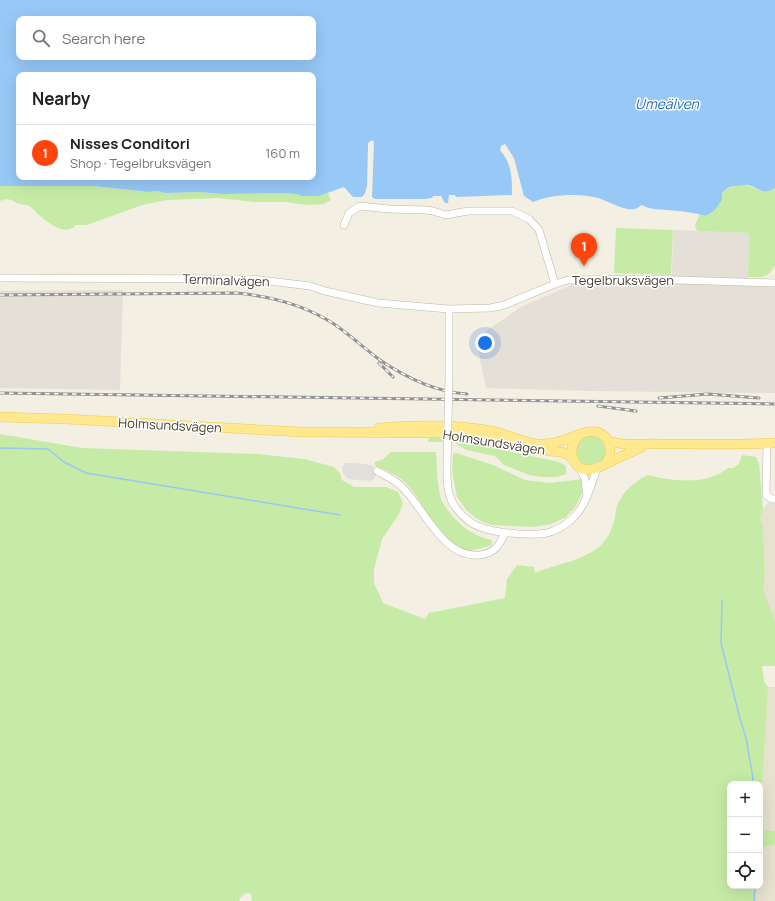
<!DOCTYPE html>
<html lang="en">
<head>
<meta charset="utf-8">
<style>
	body { margin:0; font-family:Manrope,sans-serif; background:#f6f6f6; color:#222 }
	.controls { position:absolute; right:12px; bottom:12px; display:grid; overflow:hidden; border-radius:8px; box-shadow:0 4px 16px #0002 }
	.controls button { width:36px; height:36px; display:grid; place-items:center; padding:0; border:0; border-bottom:1px solid #e0e0e0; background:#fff; color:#222; font:20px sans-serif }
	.you { position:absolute; left:485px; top:343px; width:14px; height:14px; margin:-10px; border:3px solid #fff; border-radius:50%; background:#1a73e8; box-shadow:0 0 0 6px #1a73e833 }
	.badge { display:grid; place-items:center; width:26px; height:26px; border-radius:50%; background:#ff440c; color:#fff; font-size:13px; font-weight:700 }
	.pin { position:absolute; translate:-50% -33px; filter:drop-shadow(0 1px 2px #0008) }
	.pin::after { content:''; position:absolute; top:21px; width:14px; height:12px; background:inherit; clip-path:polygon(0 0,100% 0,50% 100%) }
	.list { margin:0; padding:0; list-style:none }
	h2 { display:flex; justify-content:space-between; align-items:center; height:52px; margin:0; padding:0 16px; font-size:17px }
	h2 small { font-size:13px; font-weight:400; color:#767676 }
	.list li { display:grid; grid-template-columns:26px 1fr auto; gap:12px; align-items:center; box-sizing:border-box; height:56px; padding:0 16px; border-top:1px solid #e0e0e0 }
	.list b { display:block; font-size:15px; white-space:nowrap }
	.list p { margin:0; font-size:13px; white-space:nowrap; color:#767676 }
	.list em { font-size:13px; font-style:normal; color:#767676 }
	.icon { flex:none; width:22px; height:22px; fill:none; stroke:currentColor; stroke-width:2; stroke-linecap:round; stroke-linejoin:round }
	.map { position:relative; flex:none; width:775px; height:901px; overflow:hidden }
	.search { position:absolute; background:#fff; box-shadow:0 4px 16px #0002; left:16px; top:16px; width:300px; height:44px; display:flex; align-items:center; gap:10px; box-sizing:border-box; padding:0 14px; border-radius:8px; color:#767676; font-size:15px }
	.panel { position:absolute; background:#fff; box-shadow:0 4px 16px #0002; left:16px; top:72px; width:300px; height:108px; border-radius:8px }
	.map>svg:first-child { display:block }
	.residential { fill:#e7e1cf }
	.industrial { fill:#e4dfd7 }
	.green { fill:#c6eba6 }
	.parking { fill:#e2e0db }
	.water { fill:#97c8f6; fill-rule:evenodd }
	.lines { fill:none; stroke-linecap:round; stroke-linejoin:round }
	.stream { stroke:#97c8f6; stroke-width:1.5 }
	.minor-casing { stroke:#beb7a4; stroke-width:8 }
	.major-casing { stroke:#ec5; stroke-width:10 }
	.minor { stroke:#fff; stroke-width:7 }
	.major { stroke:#ffe88e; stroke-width:9 }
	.rail-casing { stroke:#939393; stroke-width:3 }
	.rail { stroke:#fff; stroke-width:1.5; stroke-dasharray:4.5; stroke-linecap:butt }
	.minor-bridge-casing { stroke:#beb7a4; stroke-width:8; stroke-linecap:butt }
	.minor-bridge { stroke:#fff; stroke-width:7 }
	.labels { text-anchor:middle; stroke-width:3; stroke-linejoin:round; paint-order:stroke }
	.street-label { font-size:13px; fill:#443f32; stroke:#fff }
	.water-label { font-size:14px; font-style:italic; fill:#236db8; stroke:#fff }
</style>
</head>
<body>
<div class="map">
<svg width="775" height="901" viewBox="0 0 775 901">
	<rect width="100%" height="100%" fill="#f3efe2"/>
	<path class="residential" d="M772 499H775V622L763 588 765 578 763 526 760 518 763 509Z
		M768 687H775V831L764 830 760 829Z
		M775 845V901H756L757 886H760V850L765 847Z"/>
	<path class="industrial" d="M673 230 749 233 748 283H775V393L591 391 486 388 476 338 521 307 592 276H672Z
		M123 290 120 390 0 388V291Z"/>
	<path class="green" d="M743 184C755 187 762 196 775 188V265C768 279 762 277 748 277L749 233 697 231 695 225 700 214 706 216 715 210 722 200V193C729 186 734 187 743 184Z
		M35 185 93 186 149 192 158 191 165 193 199 192 223 194 280 193 297 194 301 196H318L328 193 331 200 324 204 307 205 285 202H254L219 198 167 200 142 205 87 225H76C66 237 48 223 39 215 35 212 33 208 29 206 26 204 21 205 17 203 10 199 8 198 0 201V186Z
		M616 228 673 230 671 275 614 273Z
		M0 434 82 448 258 454 304 459 334 467 340 473 342 480 354 487H386L398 492 403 503 399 514 382 539 374 569V583L383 603 425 619 429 613 505 598 507 579 517 565 534 567 535 573C555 564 584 561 601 545 607 540 612 529 614 521 616 517 615 513 616 509 621 493 633 483 647 475 672 481 707 486 728 468H733L739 464 742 455 756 457 759 464 763 509 760 518 763 526 765 578 763 588 775 622V666H762L764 681 768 687 760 829 764 830 775 831V845L765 847 760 850V784H730V886H757L756 901H252L251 894 246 893 240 898 239 901H0Z
		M576 451a15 15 0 1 1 30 0a15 15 0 1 1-30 0Z
		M429 437H452L478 443 502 450 559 462 566 466V474L557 477H542L529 475 504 465 495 456 466 450 454 442H428Z
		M391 452H436C437 467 437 484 441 499 442 502 445 506 447 509 458 525 473 536 492 540V545C483 548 469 553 459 548 434 535 425 503 406 483 398 475 384 470 374 465L375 462 382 460Z
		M456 453 493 465 525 480 550 483 583 479 584 489 576 506 566 517 552 524 533 527 491 525 479 520 467 511 457 497 452 472 453 454Z"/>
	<path class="parking" d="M345 463H354L372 465 377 471 375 477 373 480 369 481 348 479 343 473 342 468Z"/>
	<path class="water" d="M0 0H775V188C762 196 760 188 748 185 744 184 741 186 736 186 730 186 727 188 722 193V200L715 210 706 216C693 212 680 211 667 210 658 209 650 210 642 205 639 206 637 209 634 209 625 211 608 201 598 198 580 193 550 194 533 202L524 196 514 158 505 144 501 146 500 150C512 164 512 177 512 195L456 197 455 195H449L448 203H445L441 196H433L432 198 425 199H375L372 197 374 142 372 140 368 143V146L367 186 365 193 362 197H353L344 187 319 196H301L297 194 280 193 223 194 199 192 165 193 158 191 149 192 93 186H0ZM19 19H313V57H19ZM19 75H313V177H19Z"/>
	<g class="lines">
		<path class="stream" d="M0 448 48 449 64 462 86 473 340 515
			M722 600 721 643 739 715 746 738 753 778 752 784
			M754 901 755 886"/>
		<defs>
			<path id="minor" d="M344 225 349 213 360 206 389 209 425 210 433 211 446 215 468 211H512L529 219 539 230 555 284
				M0 278 252 279 310 286 325 291 378 303 449 309 490 308 504 305 555 284 568 280 647 279 775 283
				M449 376V309
				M767 444 766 495 772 499H775
				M579 466 585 479 587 496
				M447 467C447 481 447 497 456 508 462 516 471 524 480 527 495 533 531 536 547 533 555 531 564 526 571 520 586 507 590 487 597 469
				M377 471C386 476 395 480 402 487 424 508 443 559 480 555 495 553 500 545 505 532"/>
			<path id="major" d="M0 417 66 419 301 432 444 433 480 437 537 450 562 452 573 458
				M379 428C416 425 455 424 491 431 506 434 525 443 538 444 544 444 551 444 557 442 569 440 589 427 600 433 612 439 613 455 605 464
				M578 436C573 442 570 450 573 459 583 480 603 465 616 459 625 455 633 451 642 447
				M608 441C629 447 639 443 660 444 698 444 737 445 775 443"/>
		</defs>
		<use href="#minor" class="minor-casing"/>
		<use href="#major" class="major-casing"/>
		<use href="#minor" class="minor"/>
		<use href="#major" class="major"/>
		<defs>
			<path id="rail" d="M0 295 236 293C270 296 305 305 334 324 350 335 364 348 380 360 405 377 436 392 467 394
				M379 363 393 377
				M0 393 775 404
				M659 398 708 394 759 398
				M598 406 636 411"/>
		</defs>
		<use href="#rail" class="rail-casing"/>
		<use href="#rail" class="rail"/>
		<defs>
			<path id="minor-bridge" d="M447 467 449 376"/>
		</defs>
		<use href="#minor-bridge" class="minor-bridge-casing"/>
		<use href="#minor-bridge" class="minor-bridge"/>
	</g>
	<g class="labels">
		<g class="street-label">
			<text transform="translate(226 280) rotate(2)" y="5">Terminalvägen</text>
			<text x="623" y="285">Tegelbruksvägen</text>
			<text transform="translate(170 425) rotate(3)" y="5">Holmsundsvägen</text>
			<text transform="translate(494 442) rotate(9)" y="5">Holmsundsvägen</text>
		</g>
		<g class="water-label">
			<text x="667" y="109">Umeälven</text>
		</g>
	</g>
</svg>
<div class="controls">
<button>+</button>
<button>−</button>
<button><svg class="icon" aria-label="locate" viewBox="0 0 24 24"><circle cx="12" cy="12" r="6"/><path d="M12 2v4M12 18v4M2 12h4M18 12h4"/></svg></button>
</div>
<div class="you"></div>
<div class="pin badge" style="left:584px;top:266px">1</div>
<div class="search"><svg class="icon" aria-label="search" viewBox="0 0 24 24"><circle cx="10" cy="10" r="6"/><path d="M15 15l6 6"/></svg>Search here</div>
<section class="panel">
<h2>Nearby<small></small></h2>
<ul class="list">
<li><span class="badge">1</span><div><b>Nisses Conditori</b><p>Shop · Tegelbruksvägen</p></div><em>160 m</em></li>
</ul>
</section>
</div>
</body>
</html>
